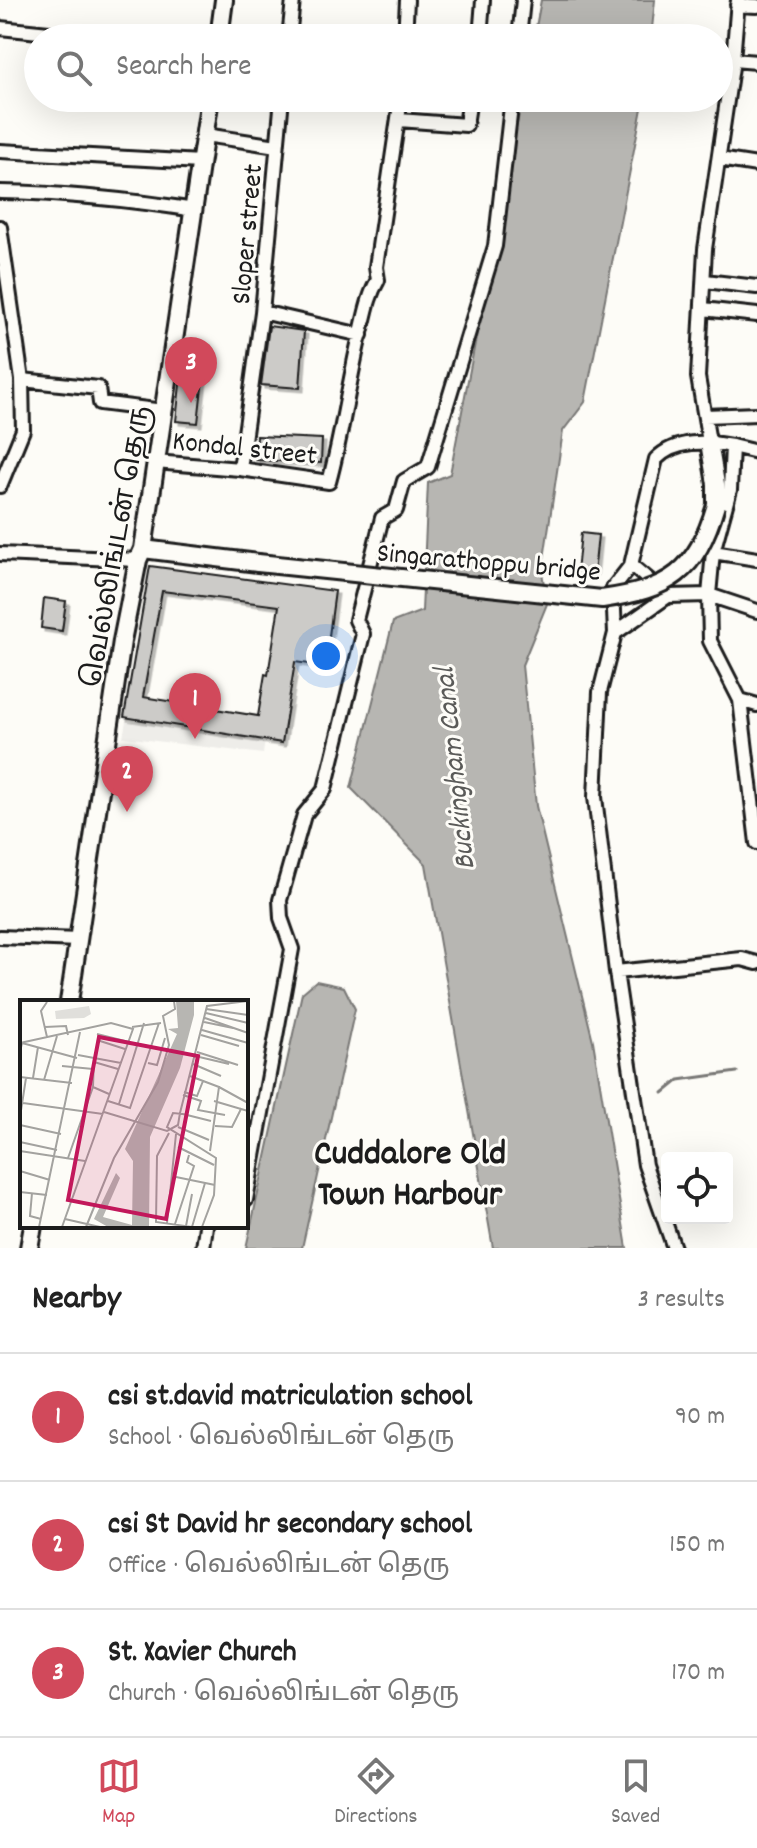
<!DOCTYPE html>
<html lang="en">
<head>
<meta charset="utf-8">
<style>
	body { margin:0; font-family:Dekko,"Noto Sans Tamil",sans-serif; background:#f6f6f6; color:#222 }
	.controls { position:absolute; right:24px; bottom:24px; display:grid; overflow:hidden; border-radius:8px; box-shadow:0 8px 32px #0002 }
	.controls button { width:72px; height:72px; display:grid; place-items:center; padding:0; border:0; border-bottom:2px solid #e0e0e0; background:#fff; color:#222; font:40px sans-serif }
	.you { position:absolute; left:326px; top:656px; width:28px; height:28px; margin:-20px; border:6px solid #fff; border-radius:50%; background:#1a73e8; box-shadow:0 0 0 12px #1a73e833 }
	.badge { display:grid; place-items:center; width:52px; height:52px; border-radius:50%; background:#d1495b; color:#fff; font-size:26px; font-weight:700 }
	.pin { position:absolute; translate:-50% -66px; filter:drop-shadow(0 2px 4px #0008) }
	.pin::after { content:''; position:absolute; top:42px; width:28px; height:24px; background:inherit; clip-path:polygon(0 0,100% 0,50% 100%) }
	.list { margin:0; padding:0; list-style:none }
	h2 { display:flex; justify-content:space-between; align-items:center; height:104px; margin:0; padding:0 32px; font-size:34px }
	h2 small { font-size:26px; font-weight:400; color:#767676 }
	.list li { display:grid; grid-template-columns:52px 1fr auto; gap:24px; align-items:center; box-sizing:border-box; height:128px; padding:0 32px; border-top:2px solid #e0e0e0 }
	.list b { display:block; font-size:30px; white-space:nowrap }
	.list p { margin:0; font-size:26px; white-space:nowrap; color:#767676 }
	.list em { font-size:26px; font-style:normal; color:#767676 }
	.icon { flex:none; width:44px; height:44px; fill:none; stroke:currentColor; stroke-width:2; stroke-linecap:round; stroke-linejoin:round }
	.map { position:relative; flex:none; width:757px; height:1248px; overflow:hidden }
	.search { position:absolute; background:#fff; box-shadow:0 8px 32px #0002; left:24px; right:24px; top:24px; height:88px; display:flex; align-items:center; gap:20px; box-sizing:border-box; padding:0 28px; border-radius:44px; color:#767676; font-size:30px }
	.sheet { height:488px; background:#fff }
	nav { display:flex; justify-content:space-around; align-items:center; box-sizing:border-box; height:112px; border-top:2px solid #e0e0e0; background:#fff; font-size:22px; color:#767676 }
	nav a { display:grid; justify-items:center; gap:4px }
	nav .on { color:#d1495b }
	.map>svg:first-child { display:block }
	.built { fill:#eeede9 }
	.water { fill:#b7b6b2; stroke:#797876; stroke-width:2 }
	.lines { fill:none; stroke-linecap:round; stroke-linejoin:round }
	.stream { stroke:#797876; stroke-width:3 }
	.building { fill:#cccbc8; stroke:#1c1c1c; stroke-width:2; fill-rule:evenodd; filter:url(#shadow) }
	.minor-casing { stroke:#1c1c1c; stroke-width:18 }
	.major-casing { stroke:#1c1c1c; stroke-width:22 }
	.minor { stroke:#fdfcf7; stroke-width:12 }
	.major { stroke:#fdfcf7; stroke-width:16 }
	.major-bridge-casing { stroke:#1c1c1c; stroke-width:22; stroke-linecap:butt }
	.major-bridge { stroke:#fdfcf7; stroke-width:16 }
	.labels { text-anchor:middle; stroke-width:6; stroke-linejoin:round; paint-order:stroke }
	.street-label { font-size:28px; fill:#1c1c1c; stroke:#fdfcf7 }
	.water-label { font-size:30px; font-style:italic; fill:#5a5a58; stroke:#fdfcf7 }
	.district-label { font-size:36px; font-weight:bold; fill:#1c1c1c; stroke:#fdfcf7 }
	.inset-road { fill:none; stroke:#a3a29f; stroke-width:2 }
	.view { fill:#c2185b; fill-opacity:0.15; stroke:#c2185b; stroke-width:4 }
	.inset-edge { fill:none; stroke:#1c1c1c; stroke-width:4 }
</style>
</head>
<body>
<div class="map">
<svg width="757" height="1248" viewBox="0 0 757 1248">
	<defs>
		<filter id="shadow"><feDropShadow dx="3.5" dy="3.5" stdDeviation="0" flood-color="#0004"/></filter>
	</defs>
	<rect width="100%" height="100%" fill="#fdfcf7"/>
	<filter id="ink" filterUnits="userSpaceOnUse"><feTurbulence type="fractalNoise" baseFrequency=".0125" numOctaves="2"/><feDisplacementMap in="SourceGraphic" scale="16" xChannelSelector="R" yChannelSelector="G"/><feConvolveMatrix kernelMatrix="1 2 1 2 8 2 1 2 1" color-interpolation-filters="sRGB"/></filter>
	<g filter="url(#ink)">
		<path class="built" d="M126 721 265 740 263 754 123 737Z"/>
		<path class="water" d="M541 0H655L651 38H534Z
			M522 98H644L585 402 563 431 542 572 547 604 522 665 536 806 593 1041 627 1248H493L426 864 351 788 393 622 422 611 428 483 450 474Z
			M316 981 344 987 355 1009 302 1248H246L302 993Z"/>
		<g class="lines">
			<path class="stream" d="M663 1093 679 1080 737 1072"/>
		</g>
		<path class="building" d="M269 326 304 331 300 388 261 385Z
			M181 376 203 378 198 423 176 421Z
			M257 436 322 439 321 463 256 460Z
			M581 533 598 535 594 574 577 572Z
			M150 566 335 591 325 666 295 662 282 743 124 717ZM162 591 279 606 268 675 265 674 258 716 143 697Z
			M44 598 66 601 62 631 41 628Z"/>
		<g class="lines">
			<defs>
				<path id="minor" d="M737 5 757 6
					M0 28 98 38
					M289 38 293 0
					M405 38 407 0
					M480 38 483 0
					M519 38 523 0
					M733 60 757 62
					M399 120 466 125 470 98
					M205 135 277 146
					M0 151 201 162
					M719 159 757 165
					M0 192C66 193 130 200 195 210
					M0 227 22 380 98 388 100 403 163 411
					M705 281 757 287
					M703 309 757 315
					M262 312 361 335
					M705 416 757 414
					M709 442 698 377 705 249 733 60 738 0
					M732 446C706 441 676 439 656 459L631 565 668 596 709 595 757 611
					M757 452 732 446 730 490 713 552 709 595 710 641 740 700 757 843
					M155 462 240 469 329 482C342 435 348 387 359 340 365 319 367 298 378 280L376 267 401 98
					M240 469 262 312 282 98
					M0 486 23 430 22 380
					M713 552 757 559
					M0 554 138 560
					M668 596 615 633 600 692 595 797 616 972 645 1165 674 1248
					M615 633 613 588 631 565
					M740 700 757 705
					M0 937 79 940V945
					M616 972 742 959 757 963
					M246 1200 292 949 281 918 280 900 304 815 325 789 363 634 356 620 382 518 396 510 404 481 428 467 495 246 512 98
					M203 1248 206 1226"/>
				<path id="major" d="M219 38 224 0
					M709 442 716 484V505
					M143 549 258 563
					M69 1002 122 641 138 560 143 549 210 98
					M29 1248 33 1226"/>
			</defs>
			<use href="#minor" class="minor-casing"/>
			<use href="#major" class="major-casing"/>
			<use href="#minor" class="minor"/>
			<use href="#major" class="major"/>
			<defs>
				<path id="major-bridge" d="M258 563 602 599C670 589 696 573 716 505"/>
			</defs>
			<use href="#major-bridge" class="major-bridge-casing"/>
			<use href="#major-bridge" class="major-bridge"/>
		</g>
	</g>
	<g class="labels">
		<g class="street-label">
			<text transform="translate(245 234) rotate(-85)" y="10">Sloper street</text>
			<text transform="translate(245 446) rotate(6)" y="10">Kondal street</text>
			<text transform="translate(114 546) rotate(-80)" y="10">வெல்லிங்டன் தெரு</text>
			<text transform="translate(489 560) rotate(5)" y="10">Singarathoppu bridge</text>
		</g>
		<g class="water-label">
			<text transform="translate(453 769) rotate(-96)" y="10">Buckingham Canal</text>
		</g>
		<g class="district-label">
			<text x="410" y="1163">Cuddalore Old<tspan x="410" dy="41">Town Harbour</tspan></text>
		</g>
	</g>
	<g transform="translate(20 1000)">
		<rect width="228" height="228" fill="#fdfcf7"/>
		<path d="M69 6 71 14 64 18 36 19 35 11Z" fill="#e0dfdb"/>
		<path d="M156 1H174V15L160 68 130 137 129 227H88L74 219 96 173 100 178 83 217 112 225 113 161 105 149 157 34 148 29 158 28Z" fill="#b7b6b2"/>
		<path class="inset-road" d="M27 2 21 11 27 37M186 9 228 15M186 13 228 23M185 18 228 33M184 22 213 28M25 27 46 26 48 35M112 27 141 23M182 30 228 43M77 34 109 42M181 35 219 46M77 40 105 49M0 43 91 23 113 29 42 227M0 52 2 43 57 58M177 52 218 65M58 55 101 63M175 56 209 64M74 57 73 87 89 94M74 62 98 69M128 63 137 65 145 38M173 64 201 76M42 66 73 69M170 76 199 87 190 151M0 77 52 83M13 78 18 47M24 80 37 36M199 87 228 103M164 92 177 96 183 81M163 95 181 101 178 110 205 115M88 101 110 108 139 23M194 101 221 109M3 103 83 114M99 104 124 23M84 112 147 131 158 125 160 113M160 113 187 6 228 1M163 114 153 113 147 127 196 158 194 195 182 227M163 114 191 121M0 117 6 78M0 125 41 134M195 126 212 127 221 109 228 111M158 127 189 140M149 133 137 156 136 222 172 227 185 183M0 142 37 150M158 147 194 165M0 151 65 161M48 158 73 87M0 171 30 180M156 177 195 185M0 192 27 195M12 193 10 216 21 219M45 219 80 227M147 223 156 134M155 224 174 166 167 162 169 155M166 226 172 194M19 227 60 32M66 227 94 158 138 82 149 45 143 16 155 9 154 1"/>
		<path class="view" d="M79 37 178 56 146 219 48 200Z"/>
		<rect width="228" height="228" class="inset-edge"/>
	</g>
</svg>
<div class="controls">
<button><svg class="icon" aria-label="locate" viewBox="0 0 24 24"><circle cx="12" cy="12" r="6"/><path d="M12 2v4M12 18v4M2 12h4M18 12h4"/></svg></button>
</div>
<div class="you"></div>
<div class="pin badge" style="left:195px;top:739px">1</div>
<div class="pin badge" style="left:127px;top:812px">2</div>
<div class="pin badge" style="left:191px;top:403px">3</div>
<div class="search"><svg class="icon" aria-label="search" viewBox="0 0 24 24"><circle cx="10" cy="10" r="6"/><path d="M15 15l6 6"/></svg>Search here</div>
</div>
<section class="sheet">
<h2>Nearby<small>3 results</small></h2>
<ul class="list">
<li><span class="badge">1</span><div><b>csi st.david matriculation school</b><p>School · வெல்லிங்டன் தெரு</p></div><em>90 m</em></li>
<li><span class="badge">2</span><div><b>csi St David hr secondary school</b><p>Office · வெல்லிங்டன் தெரு</p></div><em>150 m</em></li>
<li><span class="badge">3</span><div><b>St. Xavier Church</b><p>Church · வெல்லிங்டன் தெரு</p></div><em>170 m</em></li>
</ul>
</section>
<nav>
<a class="on"><svg class="icon" aria-label="map" viewBox="0 0 24 24"><path d="M3 6l6-2 6 2 6-2v14l-6 2-6-2-6 2zM9 4v14M15 6v14"/></svg>Map</a>
<a><svg class="icon" aria-label="directions" viewBox="0 0 24 24"><path d="M12 3l9 9-9 9-9-9zM9 14v-3h6M13 9l2 2-2 2"/></svg>Directions</a>
<a><svg class="icon" aria-label="saved" viewBox="0 0 24 24"><path d="M7 4h10v16l-5-4-5 4z"/></svg>Saved</a>
</nav>
</body>
</html>
